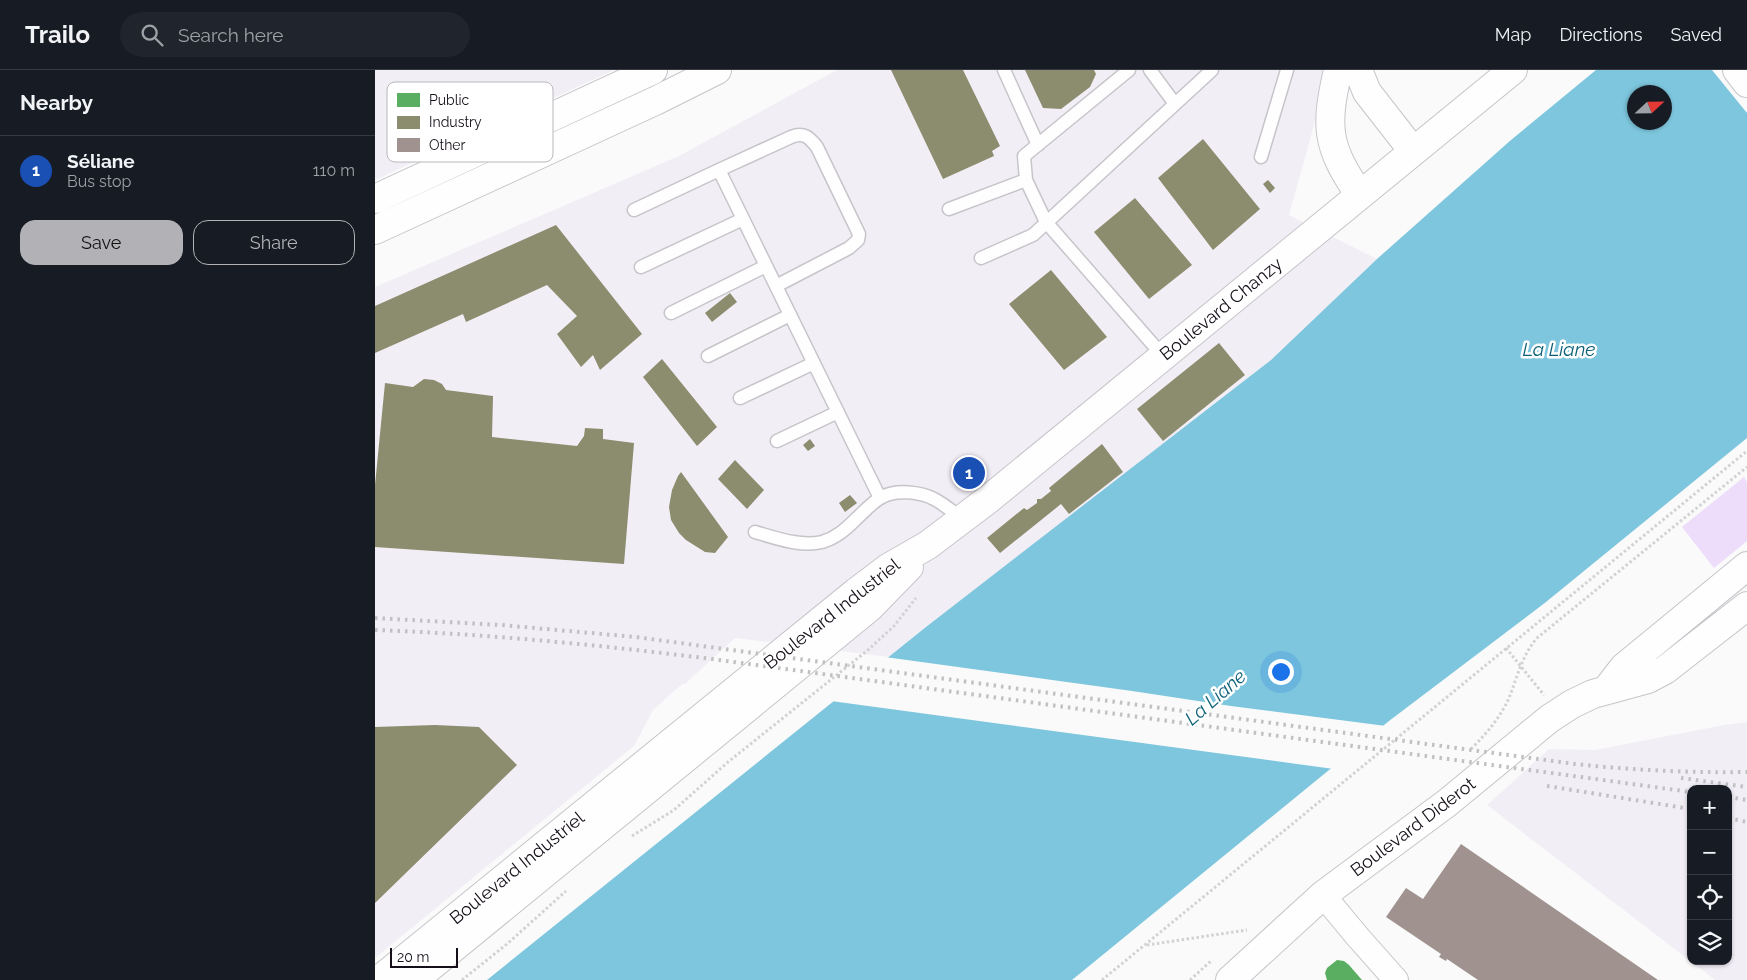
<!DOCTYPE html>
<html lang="en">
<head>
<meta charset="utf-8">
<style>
	body { margin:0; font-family:Raleway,sans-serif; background:#20242c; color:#f1f3f6 }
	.controls { position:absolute; right:15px; bottom:15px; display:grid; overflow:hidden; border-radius:10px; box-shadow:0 1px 4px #0004 }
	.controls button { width:45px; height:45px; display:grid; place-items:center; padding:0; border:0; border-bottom:1px solid #363941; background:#171b24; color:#f1f3f6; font:25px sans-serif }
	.compass { position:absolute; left:1252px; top:15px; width:45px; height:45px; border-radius:50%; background:#171b24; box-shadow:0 1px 4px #0004; rotate:68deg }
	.scale { position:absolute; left:15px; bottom:12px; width:68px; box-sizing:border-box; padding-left:5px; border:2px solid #150f19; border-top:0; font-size:14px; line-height:18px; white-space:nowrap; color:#150f19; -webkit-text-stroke:4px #fff; paint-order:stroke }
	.you { position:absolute; left:905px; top:601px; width:18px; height:18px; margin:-12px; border:4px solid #fff; border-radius:50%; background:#1a73e8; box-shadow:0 0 0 8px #1a73e833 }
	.badge { display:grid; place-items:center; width:32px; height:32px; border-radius:50%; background:#b2b1b6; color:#fff; font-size:16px; font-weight:700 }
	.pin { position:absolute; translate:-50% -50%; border:2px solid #fff; box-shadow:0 1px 5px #0006 }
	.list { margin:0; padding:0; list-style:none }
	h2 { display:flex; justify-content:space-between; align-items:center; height:65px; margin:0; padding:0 20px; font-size:21px }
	h2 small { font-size:16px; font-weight:400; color:#9ea1a6 }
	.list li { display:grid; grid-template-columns:32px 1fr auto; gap:15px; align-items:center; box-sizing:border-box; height:70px; padding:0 20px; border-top:1px solid #363941 }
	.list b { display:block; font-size:19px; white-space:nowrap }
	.list p { margin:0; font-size:16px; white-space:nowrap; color:#9ea1a6 }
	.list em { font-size:16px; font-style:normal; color:#9ea1a6 }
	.actions { display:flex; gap:10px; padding:15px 20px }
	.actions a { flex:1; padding:11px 0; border:1px solid #b2b1b6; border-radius:15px; text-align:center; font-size:18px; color:#b2b1b6 }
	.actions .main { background:#b2b1b6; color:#111 }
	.icon { flex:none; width:28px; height:28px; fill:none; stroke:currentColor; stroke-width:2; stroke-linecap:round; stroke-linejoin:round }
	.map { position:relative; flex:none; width:1372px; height:910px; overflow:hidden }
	header { display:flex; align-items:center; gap:30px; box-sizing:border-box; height:70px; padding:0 25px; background:#171b24; border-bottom:1px solid #363941 }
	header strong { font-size:24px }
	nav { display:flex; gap:28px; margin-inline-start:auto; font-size:18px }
	.search { width:350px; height:45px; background:#20242c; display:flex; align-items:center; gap:12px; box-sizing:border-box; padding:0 18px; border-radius:28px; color:#9ea1a6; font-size:19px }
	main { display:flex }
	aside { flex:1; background:#171b24 }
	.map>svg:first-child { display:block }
	.built { fill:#f2eef6; fill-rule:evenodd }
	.green { fill:#edddfa }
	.water { fill:#7dc6dd; fill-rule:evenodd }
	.pier { fill:#fafafa }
	.public { fill:#5aae61 }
	.industry { fill:#8c8c6e }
	.building { fill:#a0928f }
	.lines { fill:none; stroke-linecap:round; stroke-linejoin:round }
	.service-casing { stroke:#c7c4ca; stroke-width:15 }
	.minor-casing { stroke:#c7c4ca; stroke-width:26 }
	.tertiary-casing { stroke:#c7c4ca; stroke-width:30 }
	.trunk-casing { stroke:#c7c4ca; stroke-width:30 }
	.path { stroke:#d2d2d2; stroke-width:3; stroke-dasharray:2.5 2.5; stroke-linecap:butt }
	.service { stroke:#fefefe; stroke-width:12 }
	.minor { stroke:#fefefe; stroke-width:24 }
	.tertiary { stroke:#fefefe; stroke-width:28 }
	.trunk { stroke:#fefefe; stroke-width:28 }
	.rail { stroke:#c1c0c2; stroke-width:4; stroke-dasharray:2.5 5; stroke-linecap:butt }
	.labels { text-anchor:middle; stroke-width:5; stroke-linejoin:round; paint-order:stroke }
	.street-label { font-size:18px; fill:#150f19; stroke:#fff }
	.water-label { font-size:19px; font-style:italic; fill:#0c6179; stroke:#fff }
	.key { fill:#fff; stroke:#b9b7ba; stroke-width:1 }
	.key-label { font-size:14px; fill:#150f19 }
</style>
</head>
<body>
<header>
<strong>Trailo</strong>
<div class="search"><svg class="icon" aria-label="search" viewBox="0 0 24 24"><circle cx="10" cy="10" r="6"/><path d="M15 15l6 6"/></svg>Search here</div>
<nav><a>Map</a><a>Directions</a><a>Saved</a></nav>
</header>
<main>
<aside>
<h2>Nearby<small></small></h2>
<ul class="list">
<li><span class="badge" style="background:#1a4fb4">1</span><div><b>Séliane</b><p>Bus stop</p></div><em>110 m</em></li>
</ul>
<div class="actions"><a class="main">Save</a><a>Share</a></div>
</aside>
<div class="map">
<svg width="1372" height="910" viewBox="0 0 1372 910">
	<rect width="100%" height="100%" fill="#fafafa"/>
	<path class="built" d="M0 0H239L0 110Z
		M462 0H950L939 55 914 145 1002 189 896 290 514 587 360 568 310 614H307L278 640 259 676 0 888V217L304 86Z
		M1372 652V910H1340L1112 735 1174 679 1220 680 1349 655ZM1316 719H1353V891H1316Z"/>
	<path class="green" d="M1369 407 1372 412V471L1339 498 1307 457Z"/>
	<path class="water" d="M1221 0H1372V368L1171 532 1014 651 697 910H112L551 557 896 290 1002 189 1136 70ZM1260 22H1290V52H1260Z"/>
	<path class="pier" d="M1337 0H1372V43Z
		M510 587 757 621 856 636 1011 656 959 699 456 631Z"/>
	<path class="public" d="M962 890 969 891 974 895 987 910H952L950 903 952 898Z"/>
	<path class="industry" d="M516 0H588L625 76 617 81 619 86 568 109Z
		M650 0H719L721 4 715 17 686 39 668 38Z
		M828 69 885 139 838 180 783 108Z
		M893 110 900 118 895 123 888 114Z
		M760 128 817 195 774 229 719 162Z
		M181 155 267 264 225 300 218 285 206 297 182 264 202 246 172 215 91 252 88 244 0 283V236Z
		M676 200 732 267 689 300 634 234Z
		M355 223 362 232 337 252 330 243Z
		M844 273 870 305 788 371 762 339Z
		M287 289 342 357 322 376 268 307Z
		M49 309 59 310 67 314 71 320 118 326 117 367 202 376 209 366 210 358 228 359V369L259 373 249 494 0 477V415L10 313 38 317Z
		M435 369 440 376 433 381 428 375Z
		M727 374 748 402 694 444 686 434 625 483 612 468 649 438 652 440 662 433V429H666L676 421 674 418Z
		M360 390 389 420 372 439 343 409Z
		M306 402 353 467 340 483 330 482 311 470 304 463 296 450 294 437 297 420 303 406Z
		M475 425 482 433 470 442 464 433Z
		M60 655 104 657 142 695 0 833V657Z"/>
	<path class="building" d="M1086 774 1283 910H1103L1072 889 1071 891 1064 887 1066 884 1011 847 1031 818 1048 829Z"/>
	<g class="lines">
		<defs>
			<path id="service" d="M629 0 663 75
				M754 0 649 86 651 110 671 152 788 286
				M775 0 800 34
				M886 87 912 0
				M574 139 651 110
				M259 140 344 100
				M606 188 658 165 837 0
				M266 197 368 149
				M401 216 474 178 483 170 484 164 442 77C434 67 429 62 416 67L344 100 505 428
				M296 243 391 196
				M333 286 415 245
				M365 328 439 293
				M402 371 463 342
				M380 462C401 468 425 477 447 472 461 468 471 459 481 449 489 442 497 432 507 427 521 419 546 422 559 429 569 434 578 442 587 449"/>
			<path id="minor" d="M948 825 982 866 1021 910"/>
			<path id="tertiary" d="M963 0C950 57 951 76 985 125
				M983 0 992 22 1038 81
				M1362 0 1372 13
				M1232 619 1249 597 1372 496
				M4 910 480 523 513 498 553 475 615 428 1138 0
				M39 910 494 538 534 497
				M855 910 948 825 1072 733 1174 649 1197 634 1218 624 1273 609 1290 600 1372 536"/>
			<path id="trunk" d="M0 129 278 0
				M0 160 280 31 342 0"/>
		</defs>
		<use href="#service" class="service-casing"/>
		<use href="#minor" class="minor-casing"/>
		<use href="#tertiary" class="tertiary-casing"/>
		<use href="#trunk" class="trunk-casing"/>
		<path class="path" d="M1131 578 1169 625
			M1096 679C1111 664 1125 648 1134 628 1142 608 1147 585 1162 568L1372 397
			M257 766 299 740 353 692 493 580 519 556 541 528
			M772 875 872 860
			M87 910 132 874 191 821
			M727 910 1372 381
			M815 910 836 891"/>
		<use href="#service" class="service"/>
		<use href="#minor" class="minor"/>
		<use href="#tertiary" class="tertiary"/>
		<use href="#trunk" class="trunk"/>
		<path class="rail" d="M0 548 126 555 261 567 1200 694C1257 700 1314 703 1372 702
			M0 560C113 564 225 575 337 589L1316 722
			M1306 708 1372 717
			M1172 716 1316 739
			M1353 727 1372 730
			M1353 748 1372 752"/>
	</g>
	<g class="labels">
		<g class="street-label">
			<text transform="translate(846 239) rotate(-39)" y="6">Boulevard Chanzy</text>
			<text transform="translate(457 544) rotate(-38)" y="6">Boulevard Industriel</text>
			<text transform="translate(1038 757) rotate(-37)" y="6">Boulevard Diderot</text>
			<text transform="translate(142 798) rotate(-39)" y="6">Boulevard Industriel</text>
		</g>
		<g class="water-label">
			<text x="1184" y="286">La Liane</text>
			<text transform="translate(840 627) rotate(-41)" y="7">La Liane</text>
		</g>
	</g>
	<rect x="12" y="12" width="166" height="80" rx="8" class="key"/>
	<rect x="22" y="23" width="23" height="14" fill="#5aae61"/>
	<rect x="22" y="46" width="23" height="13" fill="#8c8c6e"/>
	<rect x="22" y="68" width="23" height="14" fill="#a0928f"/>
	<g class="key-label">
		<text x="54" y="35">Public</text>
		<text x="54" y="57">Industry</text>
		<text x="54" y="80">Other</text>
	</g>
</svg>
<div class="controls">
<button>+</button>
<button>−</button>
<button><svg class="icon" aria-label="locate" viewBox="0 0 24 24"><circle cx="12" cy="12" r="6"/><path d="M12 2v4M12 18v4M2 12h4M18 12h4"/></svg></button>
<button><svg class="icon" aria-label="layers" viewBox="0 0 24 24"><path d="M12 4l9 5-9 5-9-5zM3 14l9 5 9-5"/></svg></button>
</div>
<svg class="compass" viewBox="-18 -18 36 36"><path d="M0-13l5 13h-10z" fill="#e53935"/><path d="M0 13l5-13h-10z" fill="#9ea1a6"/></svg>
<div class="scale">20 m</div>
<div class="you"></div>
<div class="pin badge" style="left:594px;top:403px;background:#1a4fb4">1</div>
</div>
</main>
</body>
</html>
